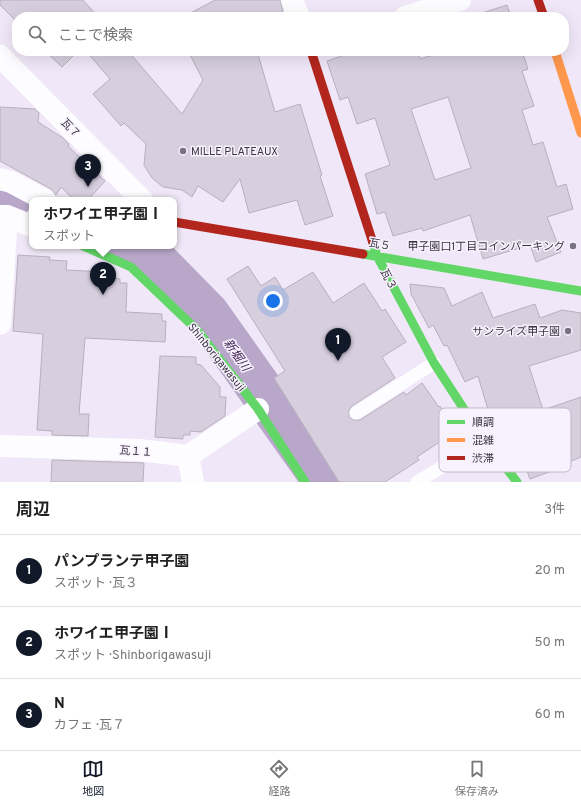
<!DOCTYPE html>
<html lang="ja">
<head>
<meta charset="utf-8">
<style>
	body { margin:0; font-family:Overpass,"Noto Sans JP",sans-serif; background:#f2f2f2; color:#222 }
	.you { position:absolute; left:273px; top:301px; width:14px; height:14px; margin:-10px; border:3px solid #fff; border-radius:50%; background:#1a73e8; box-shadow:0 0 0 6px #1a73e833 }
	.badge { display:grid; place-items:center; width:26px; height:26px; border-radius:50%; background:#111827; color:#fff; font-size:13px; font-weight:700 }
	.pin { position:absolute; translate:-50% -33px; filter:drop-shadow(0 1px 2px #0008) }
	.pin::after { content:''; position:absolute; top:21px; width:14px; height:12px; background:inherit; clip-path:polygon(0 0,100% 0,50% 100%) }
	.popup { position:absolute; left:29px; top:197px; width:148px; height:52px; box-sizing:border-box; display:grid; place-content:center; border-radius:8px; background:#fff; filter:drop-shadow(0 1px 3px #0005); font-size:13px; white-space:nowrap; color:#767676 }
	.popup b { font-size:15px; color:#222 }
	.popup::after { content:''; position:absolute; left:50%; top:100%; margin-left:-8px; border:8px solid transparent; border-top-color:#fff }
	.list { margin:0; padding:0; list-style:none }
	h2 { display:flex; justify-content:space-between; align-items:center; height:52px; margin:0; padding:0 16px; font-size:17px }
	h2 small { font-size:13px; font-weight:400; color:#767676 }
	.list li { display:grid; grid-template-columns:26px 1fr auto; gap:12px; align-items:center; box-sizing:border-box; height:72px; padding:0 16px; border-top:1px solid #e0e0e0 }
	.list b { display:block; font-size:15px; white-space:nowrap }
	.list p { margin:0; font-size:13px; white-space:nowrap; color:#767676 }
	.list em { font-size:13px; font-style:normal; color:#767676 }
	.icon { flex:none; width:22px; height:22px; fill:none; stroke:currentColor; stroke-width:2; stroke-linecap:round; stroke-linejoin:round }
	.map { position:relative; flex:none; width:581px; height:482px; overflow:hidden }
	.search { position:absolute; background:#fff; box-shadow:0 4px 16px #0002; left:12px; right:12px; top:12px; height:44px; display:flex; align-items:center; gap:10px; box-sizing:border-box; padding:0 14px; border-radius:16px; color:#767676; font-size:15px }
	.sheet { height:268px; background:#fff }
	nav { display:flex; justify-content:space-around; align-items:center; box-sizing:border-box; height:56px; border-top:1px solid #e0e0e0; background:#fff; font-size:11px; color:#767676 }
	nav a { display:grid; justify-items:center; gap:2px }
	nav .on { color:#111827 }
	.map>svg:first-child { display:block }
	.lines { fill:none; stroke-linecap:round; stroke-linejoin:round }
	.river { stroke:#b8a7c8; stroke-width:45 }
	.building { fill:#d7cfde; stroke:#b7b0bd; fill-rule:evenodd }
	.lane { stroke:#fdfcfe; stroke-width:13 }
	.street { stroke:#fdfcfe; stroke-width:22 }
	.fast { stroke:#63d668; stroke-width:9 }
	.slow { stroke:#ff974d; stroke-width:9 }
	.jam { stroke:#b3261e; stroke-width:9 }
	.poi-dot { fill:#797280; stroke:#f8f2fe; stroke-width:1.5 }
	.labels { text-anchor:middle; stroke-width:3; stroke-linejoin:round; paint-order:stroke }
	.street-label { font-size:11px; fill:#39333f; stroke:#f8f2fe }
	.poi-label { font-size:11px; fill:#39333f; stroke:#f8f2fe; text-anchor:end }
	.water-label { font-size:12px; font-style:italic; fill:#422558; stroke:#f8f2fe }
	.key { fill:#f8f2fe; stroke:#bfb9c5; stroke-width:1 }
	.key-label { font-size:11px; fill:#39333f }
</style>
</head>
<body>
<div class="map">
<svg width="581" height="482" viewBox="0 0 581 482">
	<rect width="100%" height="100%" fill="#f0e8f8"/>
	<g class="lines">
		<path class="river" d="M0 196 10 197
			M129 246 149 255 207 314 326 482"/>
	</g>
	<path class="building" d="M0 0H83L98 17H17V22L0 5Z
		M215 0H280L283 11 272 17H183Z
		M507 5 511 17H473V16Z
		M45 51H78L62 67Z
		M86 51H128L182 114 203 80 188 51H257L275 112 300 104 322 175 320 176 333 216 305 225 297 200 249 213 240 179 223 202 198 186 192 197 182 190 163 187 152 178 144 165 146 144 124 123 121 126 93 94 110 79Z
		M356 51H417L420 59 446 51H522L528 69 522 71 534 106 522 110 533 145 543 142 557 187 566 184 573 209 547 217 561 252 536 262 530 245 483 259 470 215 423 231 422 228 393 236 385 212 377 214 365 174 390 165 375 118 357 124 348 97 340 100 327 61ZM448 97 471 168 435 180 411 109Z
		M0 107 35 109 39 113 38 122 63 138 69 144 68 146 105 181 88 200H74L61 187 56 195 51 189 0 161Z
		M18 255 50 257 49 260 67 261 66 270 105 272V276H111V278L120 279V283H127L126 312 162 314V321H166L165 342 85 338 79 414H89L88 436 52 435V431L37 430 43 334 13 331Z
		M248 266 261 286 275 277 283 290 313 272 333 303 364 283 382 311 385 309 406 342 382 357 395 378 352 406 349 410V417L353 420H360L404 392 406 395 422 383 439 407 440 406 456 431 417 457 419 460 385 482H339L274 378 285 371 227 279Z
		M410 284 444 288 452 306 482 292 493 318 535 304 540 318 562 310 581 313V350L529 366 543 410 581 397V457L559 466 560 468 530 479 515 438 502 442 495 433 478 376 465 382 447 345 444 346 433 325 429 328 411 294Z
		M160 356 196 357V364L201 365 220 387V397H226L225 416 201 432 190 431V435H183V439L155 437Z
		M52 460 144 463 143 482H51Z"/>
	<g class="lines">
		<path class="lane" d="M356 413 434 363
			M417 482 485 441"/>
		<path class="street" d="M292 0 299 17
			M405 17 460 0
			M0 56 142 200
			M0 179 11 182 45 200
			M0 216H7L32 226
			M0 324 7 216
			M0 446 140 450 188 456 258 409
			M188 456 193 482"/>
		<path class="fast" d="M373 243 377 256 434 363 482 437 517 482
			M83 246 131 267 197 330 258 409 305 482
			M363 254 581 291"/>
		<path class="slow" d="M555 51 581 133"/>
		<path class="jam" d="M538 0 544 17
			M311 51 373 243
			M174 222 363 254"/>
	</g>
	<g class="poi-dot">
		<circle cx="183" cy="151" r="4"/>
		<circle cx="573" cy="246" r="4"/>
		<circle cx="568" cy="331" r="4"/>
	</g>
	<g class="labels">
		<g class="street-label">
			<text transform="translate(71 128) rotate(45)" y="4">瓦７</text>
			<text transform="translate(380 244) rotate(10)" y="4">瓦５</text>
			<text transform="translate(389 279) rotate(62)" y="4">瓦３</text>
			<text transform="translate(217 357) rotate(51)" y="4">Shinborigawasuji</text>
			<text transform="translate(136 451) rotate(4)" y="4">瓦１１</text>
		</g>
		<g class="poi-label">
			<text x="191" y="155" text-anchor="start">MILLE PLATEAUX</text>
			<text x="565" y="250">甲子園口1丁目コインパーキング</text>
			<text x="560" y="335">サンライズ甲子園</text>
		</g>
		<g class="water-label">
			<text transform="translate(237 355) rotate(55)" y="4">新堀川</text>
		</g>
	</g>
	<rect x="439" y="408" width="132" height="64" rx="6" class="key"/>
	<rect x="447" y="420" width="18" height="4" fill="#63d668"/>
	<rect x="447" y="438" width="18" height="4" fill="#ff974d"/>
	<rect x="447" y="456" width="18" height="4" fill="#b3261e"/>
	<g class="key-label">
		<text x="472" y="426">順調</text>
		<text x="472" y="444">混雑</text>
		<text x="472" y="462">渋滞</text>
	</g>
</svg>
<div class="you"></div>
<div class="pin badge" style="left:338px;top:361px">1</div>
<div class="pin badge" style="left:103px;top:295px">2</div>
<div class="popup"><b>ホワイエ甲子園Ⅰ</b>スポット</div>
<div class="pin badge" style="left:88px;top:187px">3</div>
<div class="search"><svg class="icon" aria-label="search" viewBox="0 0 24 24"><circle cx="10" cy="10" r="6"/><path d="M15 15l6 6"/></svg>ここで検索</div>
</div>
<section class="sheet">
<h2>周辺<small>3件</small></h2>
<ul class="list">
<li><span class="badge">1</span><div><b>パンプランテ甲子園</b><p>スポット · 瓦３</p></div><em>20 m</em></li>
<li><span class="badge">2</span><div><b>ホワイエ甲子園Ⅰ</b><p>スポット · Shinborigawasuji</p></div><em>50 m</em></li>
<li><span class="badge">3</span><div><b>N</b><p>カフェ · 瓦７</p></div><em>60 m</em></li>
</ul>
</section>
<nav>
<a class="on"><svg class="icon" aria-label="map" viewBox="0 0 24 24"><path d="M3 6l6-2 6 2 6-2v14l-6 2-6-2-6 2zM9 4v14M15 6v14"/></svg>地図</a>
<a><svg class="icon" aria-label="directions" viewBox="0 0 24 24"><path d="M12 3l9 9-9 9-9-9zM9 14v-3h6M13 9l2 2-2 2"/></svg>経路</a>
<a><svg class="icon" aria-label="saved" viewBox="0 0 24 24"><path d="M7 4h10v16l-5-4-5 4z"/></svg>保存済み</a>
</nav>
</body>
</html>
